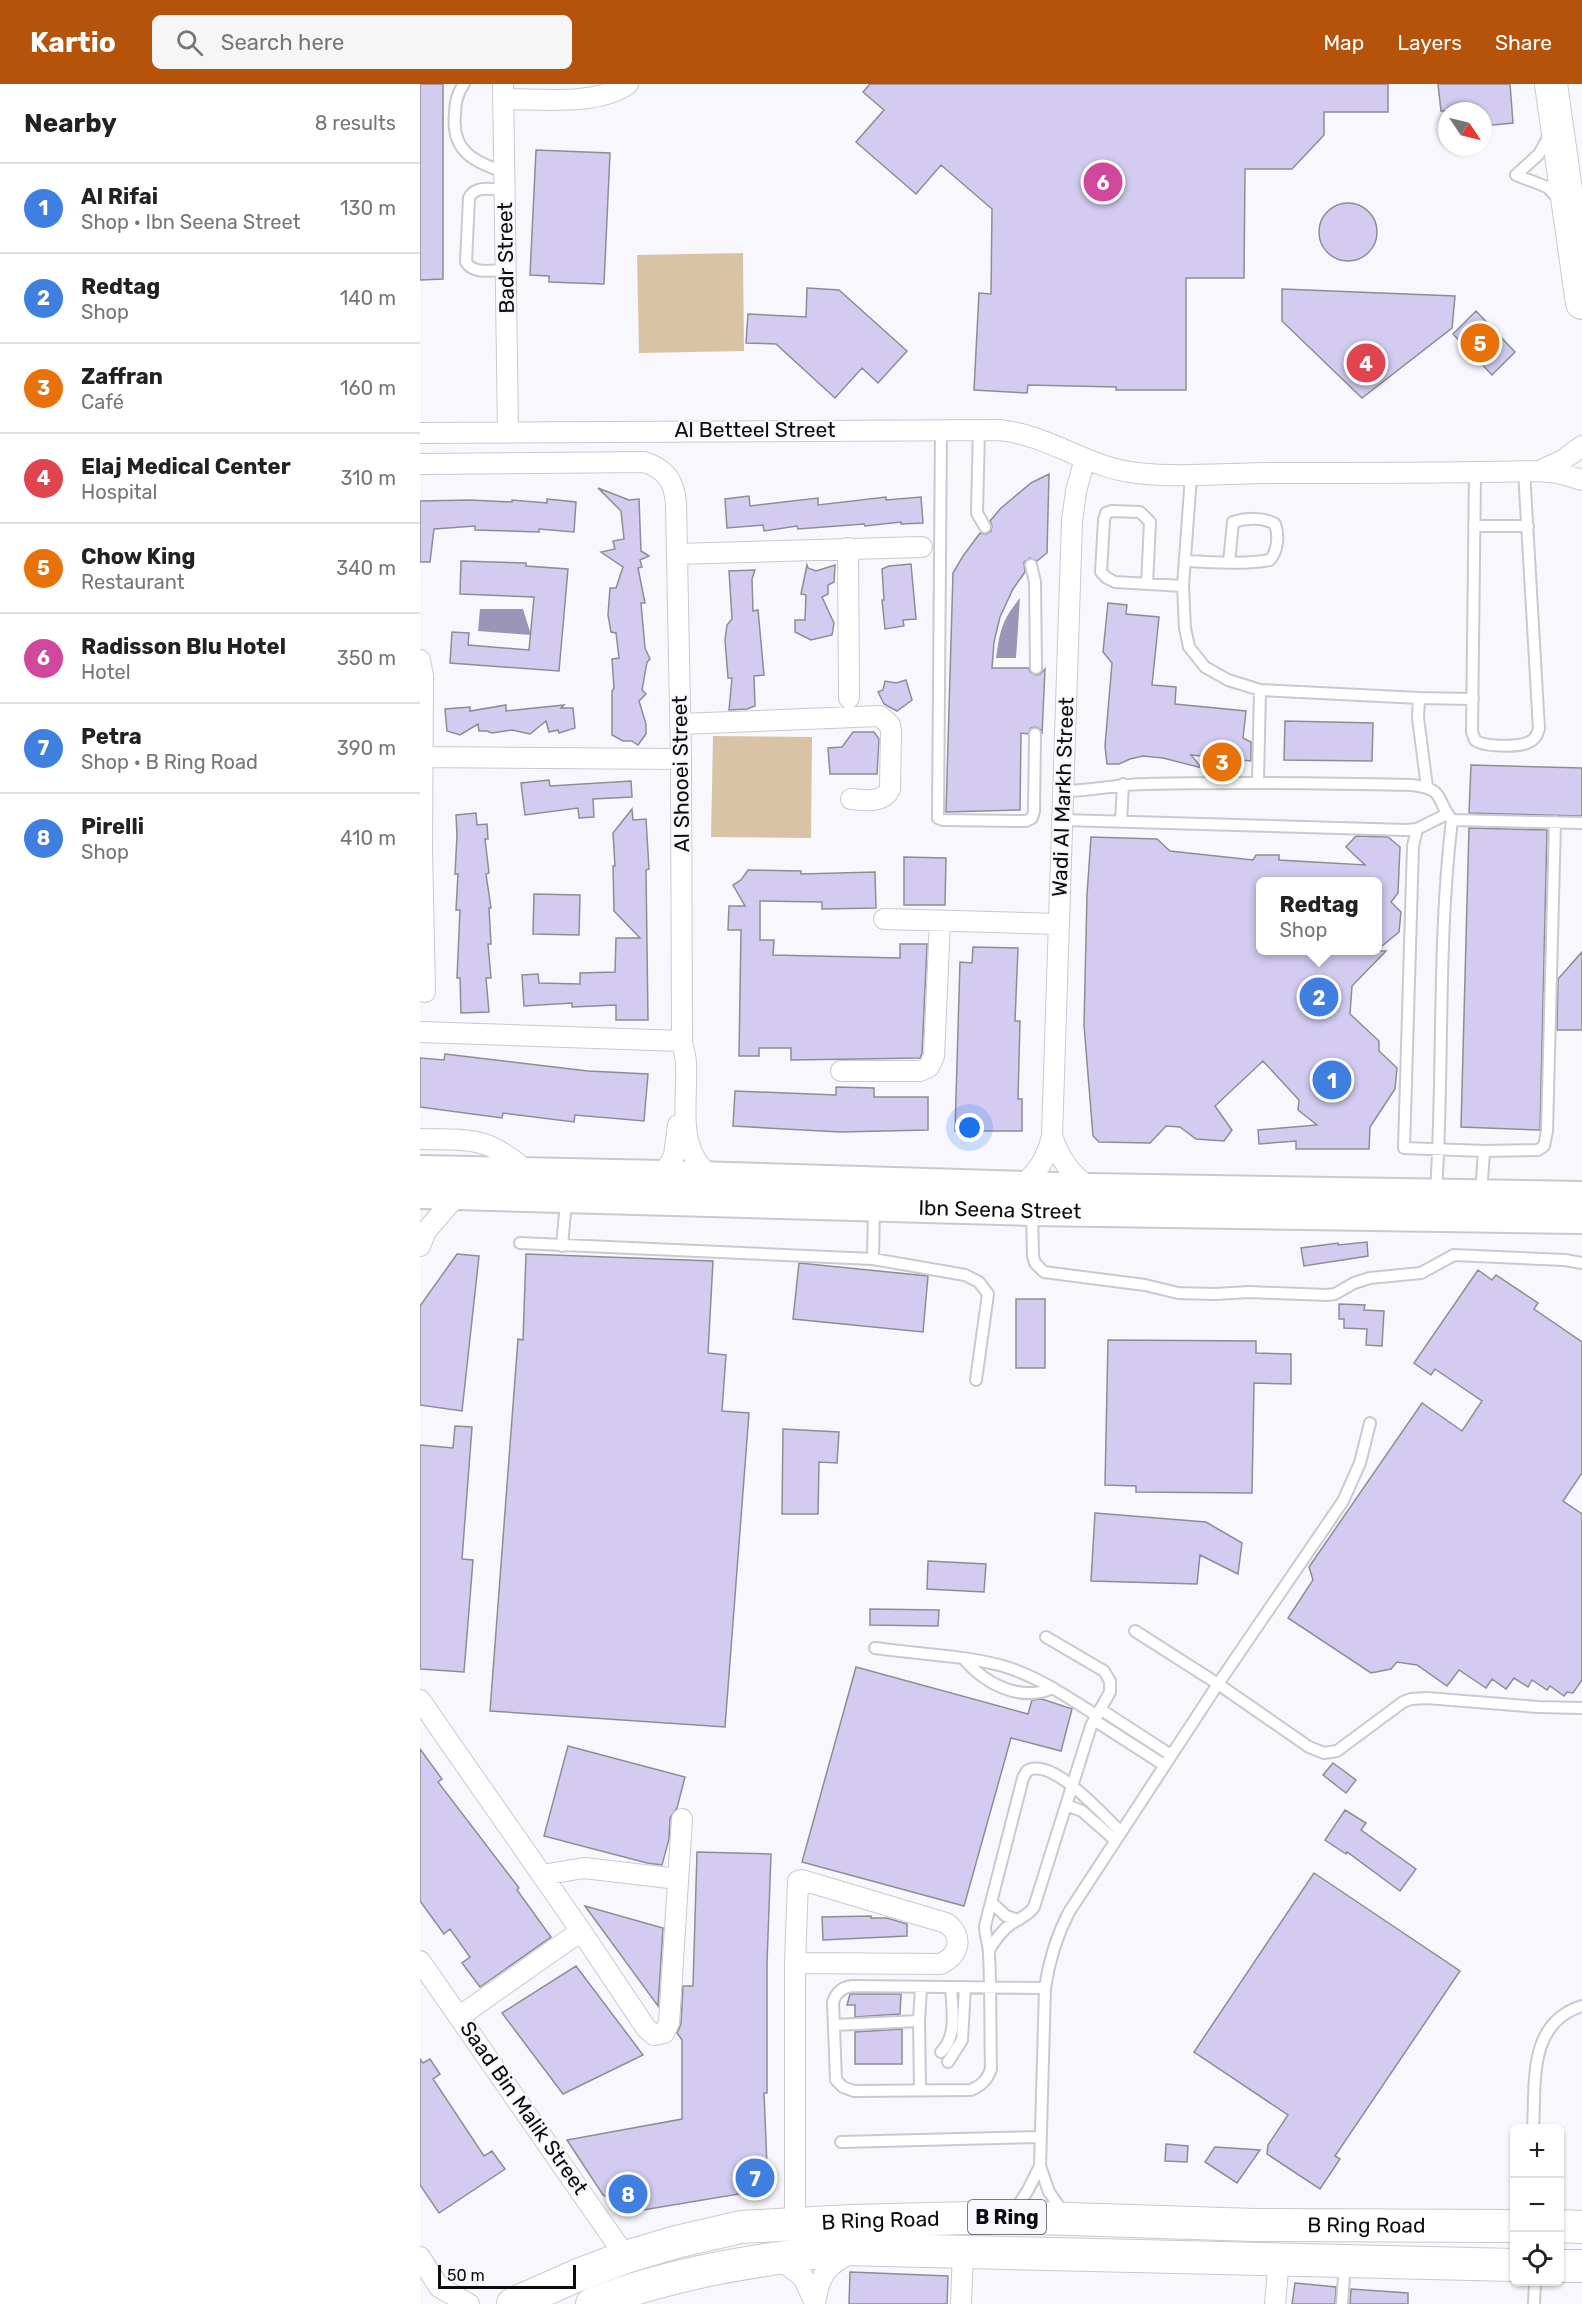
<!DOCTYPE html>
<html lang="en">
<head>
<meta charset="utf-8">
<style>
	body { margin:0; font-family:Rubik,sans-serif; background:#f6f6f6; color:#222 }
	.controls { position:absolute; right:18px; bottom:18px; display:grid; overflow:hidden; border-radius:9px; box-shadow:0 2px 4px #0004 }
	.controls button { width:54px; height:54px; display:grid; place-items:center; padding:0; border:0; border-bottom:2px solid #e0e0e0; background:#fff; color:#222; font:30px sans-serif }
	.compass { position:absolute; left:1018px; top:18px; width:54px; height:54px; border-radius:50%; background:#fff; box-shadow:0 2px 4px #0004; rotate:125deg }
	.scale { position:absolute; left:18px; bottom:15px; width:138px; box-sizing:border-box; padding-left:6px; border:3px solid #0c0c0d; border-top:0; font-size:16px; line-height:21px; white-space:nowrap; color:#0c0c0d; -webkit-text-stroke:4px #f8f7fd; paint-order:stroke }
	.you { position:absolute; left:550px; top:1044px; width:21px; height:21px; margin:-15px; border:4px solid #fff; border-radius:50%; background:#1a73e8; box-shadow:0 0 0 9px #1a73e833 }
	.badge { display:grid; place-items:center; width:39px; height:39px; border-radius:50%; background:#b45309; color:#fff; font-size:20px; font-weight:700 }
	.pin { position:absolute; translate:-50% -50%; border:3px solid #fff; box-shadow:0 2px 6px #0006 }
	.popup { position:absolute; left:836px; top:793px; width:126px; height:78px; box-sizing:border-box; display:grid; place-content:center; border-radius:9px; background:#fff; filter:drop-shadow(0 2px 4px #0005); font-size:20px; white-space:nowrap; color:#767676 }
	.popup b { font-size:22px; color:#222 }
	.popup::after { content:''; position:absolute; left:50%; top:100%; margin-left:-12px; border:12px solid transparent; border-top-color:#fff }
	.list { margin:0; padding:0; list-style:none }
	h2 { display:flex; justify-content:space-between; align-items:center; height:78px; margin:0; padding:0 24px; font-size:26px }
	h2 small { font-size:20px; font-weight:400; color:#767676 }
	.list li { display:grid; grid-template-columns:39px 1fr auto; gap:18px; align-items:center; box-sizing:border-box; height:90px; padding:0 24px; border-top:2px solid #e0e0e0 }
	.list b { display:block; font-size:22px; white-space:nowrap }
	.list p { margin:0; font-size:20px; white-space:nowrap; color:#767676 }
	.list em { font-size:20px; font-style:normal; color:#767676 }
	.icon { flex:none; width:33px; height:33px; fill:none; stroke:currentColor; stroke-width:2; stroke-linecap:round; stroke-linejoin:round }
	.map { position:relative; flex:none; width:1162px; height:2220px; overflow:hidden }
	header { display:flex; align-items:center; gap:36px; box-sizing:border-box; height:84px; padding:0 30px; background:#b45309; color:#fff }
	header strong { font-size:28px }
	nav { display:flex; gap:33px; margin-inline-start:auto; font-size:21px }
	.search { width:420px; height:54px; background:#f6f6f6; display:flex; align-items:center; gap:15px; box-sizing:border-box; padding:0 21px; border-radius:9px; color:#767676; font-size:22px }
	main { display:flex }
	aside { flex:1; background:#fff }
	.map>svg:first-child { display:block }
	.green { fill:#d9c3a6 }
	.water { fill:#9c95b7 }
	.building { fill:#d3ccf0; stroke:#8e8d93; stroke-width:1.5 }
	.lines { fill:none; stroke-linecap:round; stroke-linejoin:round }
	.lane-casing { stroke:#cac9cf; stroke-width:14 }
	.street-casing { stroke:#cac9cf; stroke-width:22 }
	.secondary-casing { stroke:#cac9cf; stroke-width:32 }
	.primary-casing { stroke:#cac9cf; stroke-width:34 }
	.lane { stroke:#fff; stroke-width:10 }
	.street { stroke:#fff; stroke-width:20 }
	.secondary { stroke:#fff; stroke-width:28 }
	.primary { stroke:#fff; stroke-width:32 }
	.labels { text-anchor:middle; stroke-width:4.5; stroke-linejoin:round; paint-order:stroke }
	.shield { fill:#f8f7fd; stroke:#535255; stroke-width:1.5 }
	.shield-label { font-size:20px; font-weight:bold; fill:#0c0c0d }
	.street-label { font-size:21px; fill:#0c0c0d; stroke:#f8f7fd }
</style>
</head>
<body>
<header>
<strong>Kartio</strong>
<div class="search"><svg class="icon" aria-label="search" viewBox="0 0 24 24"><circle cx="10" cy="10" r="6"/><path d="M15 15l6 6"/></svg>Search here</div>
<nav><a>Map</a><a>Layers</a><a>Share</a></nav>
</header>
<main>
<aside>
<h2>Nearby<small>8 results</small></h2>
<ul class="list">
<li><span class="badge" style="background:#3f7fe0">1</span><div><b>Al Rifai</b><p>Shop · Ibn Seena Street</p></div><em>130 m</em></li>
<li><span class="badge" style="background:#3f7fe0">2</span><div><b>Redtag</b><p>Shop</p></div><em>140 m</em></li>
<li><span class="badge" style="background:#e8710a">3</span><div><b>Zaffran</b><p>Café</p></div><em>160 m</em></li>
<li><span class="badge" style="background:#e0444e">4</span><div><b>Elaj Medical Center</b><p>Hospital</p></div><em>310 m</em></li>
<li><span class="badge" style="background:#e8710a">5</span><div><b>Chow King</b><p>Restaurant</p></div><em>340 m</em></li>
<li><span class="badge" style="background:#d1479c">6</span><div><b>Radisson Blu Hotel</b><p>Hotel</p></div><em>350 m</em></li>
<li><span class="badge" style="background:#3f7fe0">7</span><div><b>Petra</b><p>Shop · B Ring Road</p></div><em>390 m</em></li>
<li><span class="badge" style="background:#3f7fe0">8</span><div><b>Pirelli</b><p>Shop</p></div><em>410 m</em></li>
</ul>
</aside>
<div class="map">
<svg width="1162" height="2220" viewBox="0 0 1162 2220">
	<rect width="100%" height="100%" fill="#f8f7fd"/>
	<path class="green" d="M323 169 324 267 219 269 217 171Z
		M293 652 392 653 391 754 291 753Z"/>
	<path class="water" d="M600 514 596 574H576C580 546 582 536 600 514Z
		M60 525H103L111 551 58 547Z"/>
	<path class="building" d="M0 0H23V195L0 196Z
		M450 0H968V28H904V51L872 85H825L824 194H766V306H696V303L608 301 607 309 554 306 559 209 571 210 572 125 521 81 496 110 436 58 464 26 443 8Z
		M1018 0H1090L1093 39 1063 42V27H1021Z
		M116 66 190 69 184 200 129 198V192L110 191Z
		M899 148a29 29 0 1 1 58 0a29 29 0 1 1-58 0Z
		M387 204 419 206 487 267 458 299 442 284 415 314 356 260 326 259 328 230 386 233Z
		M862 205 1035 212 1032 244 942 314 862 237Z
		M1056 227 1095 268 1072 291 1033 250Z
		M629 390 627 469 617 477 610 474 604 478 605 488 593 505 580 533 574 558 572 584H609L610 588 616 591 620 590 625 585 622 650 621 646 616 643 611 644 608 650 601 649 600 726 526 728 533 489 543 472 560 449 566 450 571 447 572 442 570 437 581 424 611 399Z
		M178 404 209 416 219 415 221 467 229 472 220 476 222 483 218 484 225 519H221L225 564 230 575 227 578 222 606 226 610 219 617 226 640V650L218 661 212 657H203L192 651V607L194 604 192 575 199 574 196 549 191 548 188 531 190 504H196L203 483 181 468 195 465 193 457 204 455 201 427Z
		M329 412 330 422 398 414V421L466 413V416L501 413 503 439 481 440V438L445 442 444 440 378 445 377 442 344 447 343 441 307 444 305 415Z
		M127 415 156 418 154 448 119 445V448L55 446V442L14 445 10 478H0V417L51 416 92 418V416L127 419Z
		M41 477 106 479V482L148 485 139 587 30 579 32 548 49 549 48 561 109 566 114 513 40 510Z
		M491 480 496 535 483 536 484 542 465 545 462 516H464L462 485 469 482Z
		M387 481 388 484 396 487 415 481 414 498 408 501V510L402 513 414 539 412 551 391 556 375 548V536H385L386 511 381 510Z
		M335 486 332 495 333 527 338 526 344 591 334 592 335 622 327 625 309 626 312 594H308L305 556 307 541 312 535 309 487Z
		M688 519 707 521 706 530 739 533 732 601 756 603 755 620 826 627 823 654 831 658V677L771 671 782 684 743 674 723 672 710 675 699 680H687L685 662 692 579 683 568Z
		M486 596 492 616 477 627 464 620 458 608 463 606 465 597 476 599Z
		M86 621V627L144 621 141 624H153L155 644 139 649 138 646 129 648 126 637 110 650 92 646 72 649 67 647H59L58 640 40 651 27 647 25 625 50 623V627Z
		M865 637 953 639 952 677 864 676Z
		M433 648H454L459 655 457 690H410L408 664 422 663Z
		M1051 681 1162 684V732L1049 729Z
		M129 696 130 702 211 697 212 713 173 715 174 733 159 734 158 724 105 731 101 699Z
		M212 725 213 736 226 735 229 785 226 786 228 936H196V921L152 923V919L104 922 102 891 118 890 119 899 160 900V889L195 888 196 854H220L194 827 193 782H195L193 749Z
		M56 729 57 741 67 740 68 755H65L69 789 66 790 71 824H69L71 860H68L71 894H66L69 928 41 929 40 894H37L40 826H36L38 790H35L37 751 36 731Z
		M1049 744 1127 746 1120 1046 1041 1043Z
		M936 752 968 753 980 763 978 809 971 818 981 828 979 848 957 866V798H840V867H966L932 902 930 930 959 957V967L977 984 975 1005 950 1043 949 1065H876V1057L839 1060 838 1046 897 1041 878 1026 879 1016 843 977 795 1022 812 1046 804 1057 776 1055 760 1043 746 1042 730 1059 679 1058 673 1052 664 941 667 811 671 753 737 755 750 767 833 776 836 771H859V776L945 781 926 763Z
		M484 773 526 774 525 821H484Z
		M328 786 381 787V790L455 788 456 824 402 825V818L340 817V856H354L353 871 480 874V860H507L502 969 500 974 371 976V964H339V972H319L321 846H308L309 822H325L313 801 321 796Z
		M114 810 160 811 159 851 113 850Z
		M553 863 598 864 595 937H600L598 1015H602V1047H535L540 878 552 879Z
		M1162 868V946H1137L1138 895Z
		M25 970 168 987 228 990 224 1037 155 1031 154 1038 83 1029 82 1034 0 1023V974L24 976Z
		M416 1003 454 1004V1013H508V1046L420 1048 313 1042 315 1007 416 1011Z
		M947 1158 948 1172 884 1182 881 1164 918 1159V1161Z
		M37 1170 59 1172 42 1327 0 1321V1222Z
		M106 1170 293 1177 288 1269 306 1271 302 1327 329 1329 305 1643 70 1627 98 1255 103 1256Z
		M379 1179 508 1192 503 1248 373 1235Z
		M1058 1186 1072 1196 1076 1191 1118 1219 1114 1225 1162 1258V1389L1143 1417 1162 1430V1596L1153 1609 1147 1608 1144 1612 1130 1602 1127 1606 1112 1596 1108 1603 1094 1594 1086 1605 1072 1595 1066 1604 1039 1586 1027 1602 997 1581 977 1578 971 1585 951 1589 868 1534 893 1496 889 1483 1002 1319 1042 1347 1062 1317 1015 1285 1011 1291 994 1279Z
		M596 1215H625V1284H596Z
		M919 1220 945 1221 944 1226 964 1227 962 1262 946 1261 947 1245 924 1244V1235H919Z
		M688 1256 836 1257V1269L871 1270V1300L834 1299 832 1409 716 1408V1402L685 1401Z
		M35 1342 52 1343 42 1475 53 1476 44 1588 0 1585V1361L33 1364Z
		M363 1345 419 1348 417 1379 399 1378 398 1430H362Z
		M675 1429 786 1438 822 1459 818 1490 780 1471 777 1500 671 1497Z
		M508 1477 566 1480 564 1508 507 1505Z
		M450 1525 519 1526 518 1542 450 1541Z
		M436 1583 608 1630 612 1616 622 1615 652 1625 641 1667 591 1654 544 1822 382 1778Z
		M148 1662 265 1693 257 1724 250 1734 249 1755 242 1781 227 1779 124 1752Z
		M0 1665 22 1695 18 1698 99 1804 97 1806 131 1853 60 1903 42 1879 50 1873 30 1845 24 1850 0 1817Z
		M913 1679 936 1696 926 1709 903 1691Z
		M925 1726 946 1739 941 1746 996 1785 980 1807 927 1768 926 1770 905 1756Z
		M277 1768 351 1770 347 1879V2009H344L348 2105 217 2127 183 2111 147 2056 262 2035V1956L257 1949 261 1940 263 1902H273Z
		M894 1789 1040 1887 915 2072 920 2075 900 2105 847 2070 848 2061 868 2031 774 1968Z
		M165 1822 243 1844 238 1922Z
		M451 1832V1834H467L487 1840V1852L403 1856 402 1833Z
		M156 1882 223 1971 143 2010 82 1929Z
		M430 1910H481L480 1930 435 1933V1921H427Z
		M482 1945V1980H435V1948Z
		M0 1975 3 1979 10 1975 20 1990 13 1995 64 2072 72 2067 85 2085 19 2129 0 2101Z
		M746 2060 768 2062 767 2078 745 2077Z
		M795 2063 840 2066 817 2099 785 2078Z
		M430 2188 528 2192 527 2220H429Z
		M875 2199 916 2203 915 2220H872Z
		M931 2205 988 2209V2220H930Z"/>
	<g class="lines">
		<defs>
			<path id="lane" d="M44 0C37 9 35 19 35 30 31 67 54 78 84 88
				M1096 91 1119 70 1130 50
				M1096 91 1127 103 1139 115
				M85 106C71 105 55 101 49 114L46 178C54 191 72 186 86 186
				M521 345 518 734 523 736 606 737 612 734 614 727 615 650
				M559 346 557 429 565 443
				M1055 388 1052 648 1055 656C1063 663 1097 663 1107 659 1114 657 1117 652 1119 645L1104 387
				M771 392 763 502 765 544 769 563 785 583 808 596 840 606 999 614 998 634 1007 703
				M1054 442H1108
				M765 477C793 478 822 481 850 476 858 466 859 452 855 440 843 433 826 434 813 438L809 478
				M611 481 615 498 616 584
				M727 500 730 438 720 428 692 427 686 429 684 436 681 488 687 494 695 498 763 502
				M999 614 1053 615
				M838 697 840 606
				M644 707C672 707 698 700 726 700 815 698 903 699 992 701 1026 705 1015 715 1032 736L1162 739
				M643 736 986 746 997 745 1027 730
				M701 738 703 700
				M997 745 993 762 984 1064 1064 1067 1118 1066 1124 1062 1127 1047 1135 738
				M1016 1108C1024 984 1017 860 1032 736
				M1061 1111 1064 1067
				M612 1127 613 1172 615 1179 624 1188 725 1201 758 1209 795 1210 829 1208 907 1211 915 1210 934 1199 950 1194 1001 1189 1034 1171 1145 1176 1162 1179
				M100 1159 453 1175 545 1191 559 1198 568 1210 556 1296
				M142 1162 146 1117
				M453 1175 454 1122
				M715 1547 798 1600 889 1663 904 1669 917 1667 983 1618 991 1615 1007 1614 1118 1623 1162 1624
				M455 1564C497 1570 542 1571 583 1582 617 1592 646 1612 676 1631
				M544 1575C566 1601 601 1618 633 1604
				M680 1625 751 1671
				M674 1636 744 1681
				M646 1721 662 1727 695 1756
				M572 1819 586 1832 598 1836
				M569 1866C575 1856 581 1847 591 1840 599 1834 608 1832 614 1823L671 1642 690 1608V1597L684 1587 626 1553
				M625 1904 432 1902C422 1903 416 1909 413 1918L416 1996 423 2003 434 2007 551 2006C562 2001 567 1996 571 1985 570 1947 571 1908 569 1870 569 1861 565 1852 565 1842L603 1694 607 1687C632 1672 683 1731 701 1748
				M414 1941 499 1937
				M521 1968C538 1951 532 1925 531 1903
				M528 1978 542 1956 545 1903
				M500 2006 499 1937 501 1903
				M1113 2044C1116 1999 1107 1939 1162 1922
				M421 2058 619 2053
				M594 2128 608 2106 620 2082
				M643 2128 629 2108 620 2082 625 1904C629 1877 636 1853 649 1828L798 1600 923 1417 940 1379 950 1339
				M922 2220 925 2179
				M1114 2220 1115 2198"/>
			<path id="street" d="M83 0 88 348
				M83 15C120 15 177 22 208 0
				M0 349 579 346C630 351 667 384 717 389 763 394 809 389 854 389 942 389 1031 389 1119 387L1138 389 1162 396
				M0 380 224 378C246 385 254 397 256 419L261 675 262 957C263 965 266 972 266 980 268 1022 255 1064 291 1093
				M1119 387 1143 376 1162 362
				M428 464 429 614
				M257 470 502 463
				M0 576 3 592 2 767 5 908
				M260 640 460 632 470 641 471 648 470 705C463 720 445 716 431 715
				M2 673 261 675
				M464 835 638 840
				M0 948 262 957
				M421 987H500L509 983 514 972 520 837
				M632 1052C640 1075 650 1090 670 1104
				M0 1055C53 1056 67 1052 109 1089
				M243 1091 254 1072 258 1041
				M601 1102C618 1088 627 1074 632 1052L652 437 656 407 665 375
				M0 1162 6 1147 38 1110
				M0 1616 161 1847 226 1944 234 1951 244 1949 249 1939 262 1735
				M122 1791 164 1784 258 1795
				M0 1877 206 2173
				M375 1879 520 1880C540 1872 544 1851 526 1839L382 1796 378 1797 375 1879V2139
				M40 1932 161 1847
				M0 2173 19 2203 49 2220
				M356 2173 383 2193 395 2219
				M395 2220C399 2192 406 2181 432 2169
				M541 2220 543 2168
				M855 2220 859 2175"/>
			<g id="secondary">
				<path d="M0 1086 243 1091 670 1104 1162 1112"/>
				<path id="s1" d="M0 1110 612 1127 1162 1135"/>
			</g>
			<g id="primary">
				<path d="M1131 0 1162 219"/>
				<path d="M1140 2142 1162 2143"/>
				<path d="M1140 2182H1162"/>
				<path id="s2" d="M93 2220 158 2191 206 2173 256 2158 321 2143 432 2137 590 2133 834 2141 1094 2142"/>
				<path d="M172 2220C252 2188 338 2176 423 2165L1094 2181"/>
			</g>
		</defs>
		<use href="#lane" class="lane-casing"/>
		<use href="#street" class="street-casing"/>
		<use href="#secondary" class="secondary-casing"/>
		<use href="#primary" class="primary-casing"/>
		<use href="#lane" class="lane"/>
		<use href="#street" class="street"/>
		<use href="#secondary" class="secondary"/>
		<use href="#primary" class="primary"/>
	</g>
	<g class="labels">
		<rect class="shield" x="548" y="2116" width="78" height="34" rx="4.5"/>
		<g class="shield-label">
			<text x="587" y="2140">B Ring</text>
		</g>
		<g class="street-label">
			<text transform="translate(86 174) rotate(-91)" y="7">Badr Street</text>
			<text x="335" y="353">Al Betteel Street</text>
			<text transform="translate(261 690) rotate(-91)" y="7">Al Shooei Street</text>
			<text transform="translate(643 713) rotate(-88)" y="7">Wadi Al Markh Street</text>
			<text dy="7" stroke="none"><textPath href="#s1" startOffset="580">Ibn Seena Street</textPath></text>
			<text transform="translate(104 2024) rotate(55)" y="7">Saad Bin Malik Street</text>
			<text dy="7" stroke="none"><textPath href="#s2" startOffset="381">B Ring Road</textPath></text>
			<text dy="7" stroke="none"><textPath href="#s2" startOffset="867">B Ring Road</textPath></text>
		</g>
	</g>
</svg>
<div class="controls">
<button>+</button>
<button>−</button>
<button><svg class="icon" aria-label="locate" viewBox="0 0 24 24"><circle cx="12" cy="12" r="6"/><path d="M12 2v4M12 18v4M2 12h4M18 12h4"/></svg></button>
</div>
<svg class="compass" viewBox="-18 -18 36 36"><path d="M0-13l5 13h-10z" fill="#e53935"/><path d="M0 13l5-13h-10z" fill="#767676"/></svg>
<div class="scale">50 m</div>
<div class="you"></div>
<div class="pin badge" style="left:912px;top:996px;background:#3f7fe0">1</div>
<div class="pin badge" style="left:899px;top:913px;background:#3f7fe0">2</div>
<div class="popup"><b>Redtag</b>Shop</div>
<div class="pin badge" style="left:802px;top:678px;background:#e8710a">3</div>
<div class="pin badge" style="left:946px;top:279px;background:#e0444e">4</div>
<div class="pin badge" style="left:1060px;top:259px;background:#e8710a">5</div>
<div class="pin badge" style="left:683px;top:98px;background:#d1479c">6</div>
<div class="pin badge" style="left:335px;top:2094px;background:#3f7fe0">7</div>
<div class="pin badge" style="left:208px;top:2110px;background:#3f7fe0">8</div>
</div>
</main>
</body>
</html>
